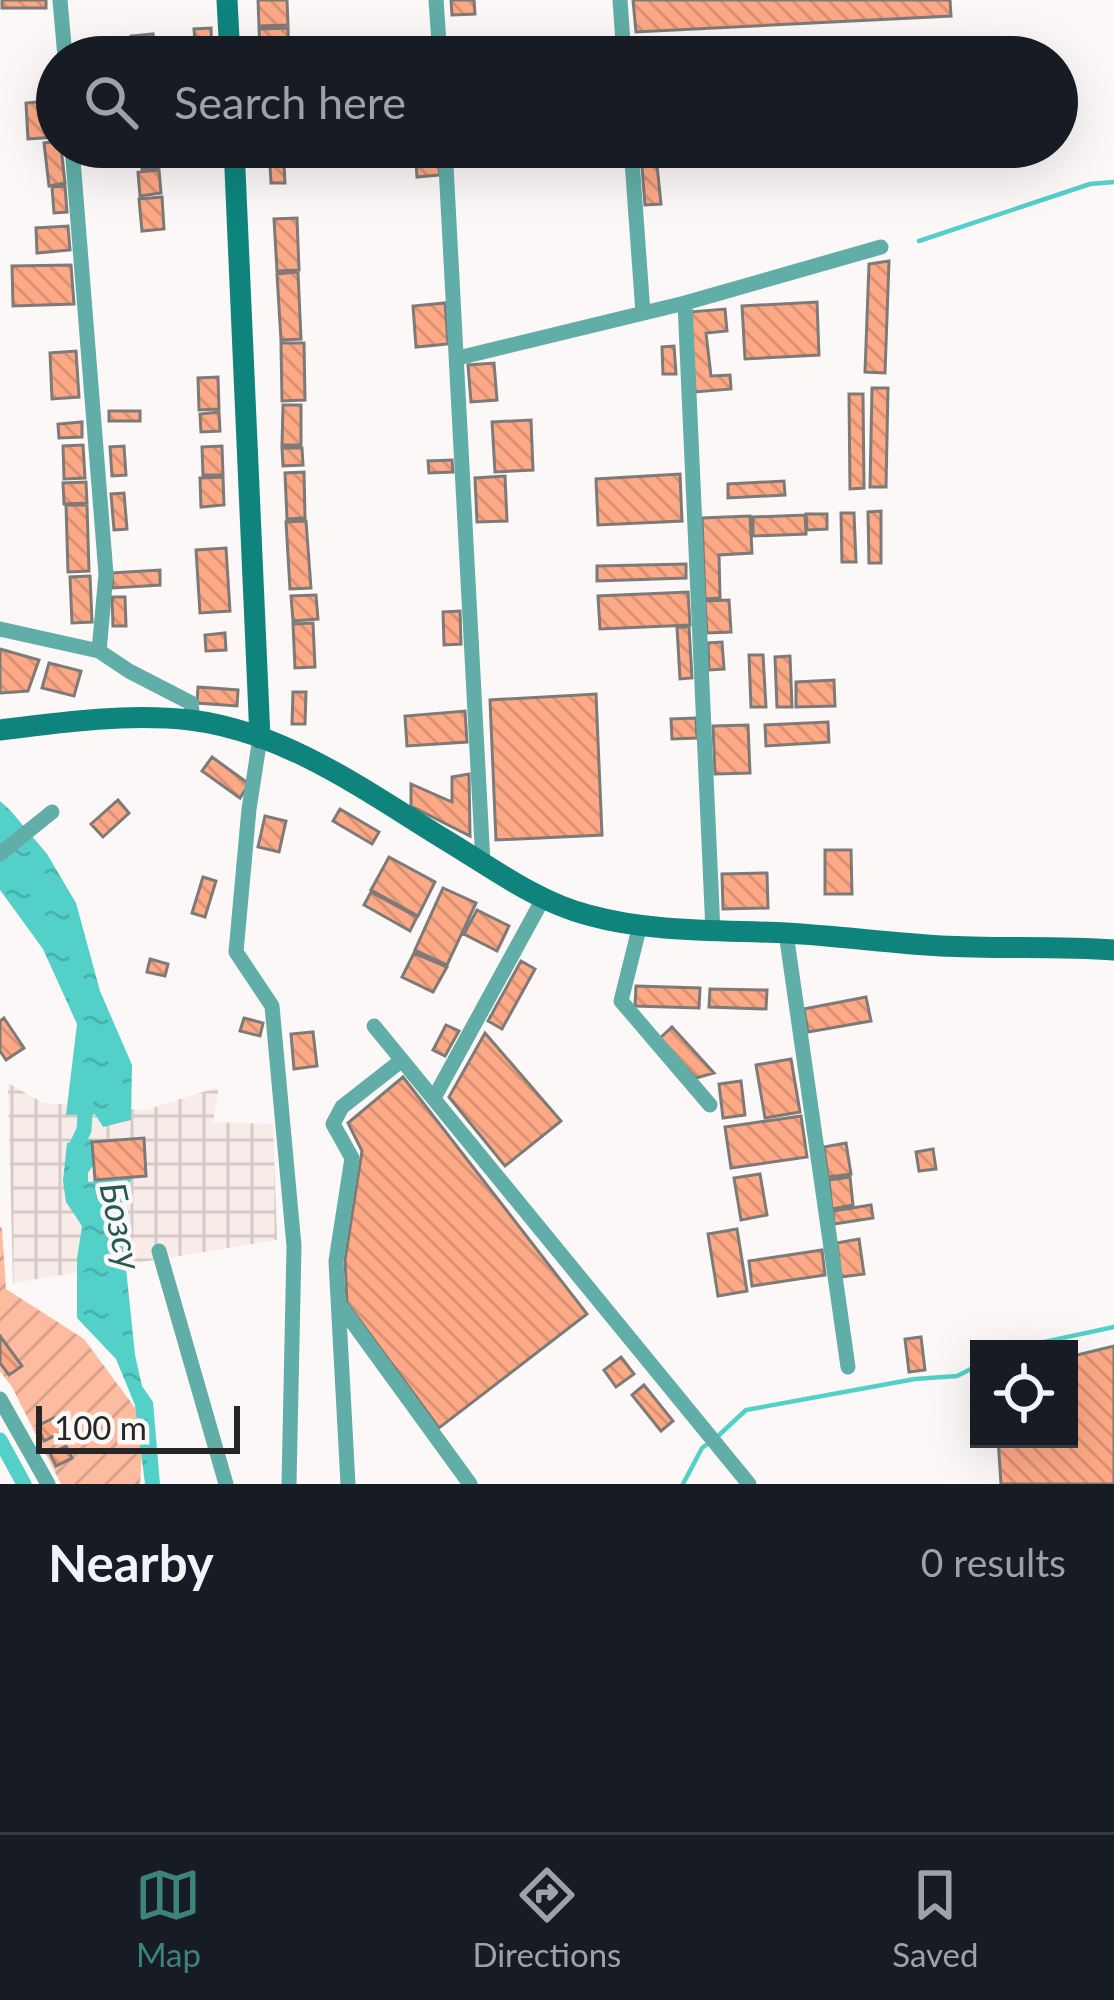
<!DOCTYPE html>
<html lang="en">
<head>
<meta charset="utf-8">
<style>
	body { margin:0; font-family:Lato,sans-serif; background:#20242c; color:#f1f3f6 }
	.controls { position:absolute; right:36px; bottom:36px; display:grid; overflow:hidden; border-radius:0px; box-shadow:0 12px 48px #0002 }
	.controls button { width:108px; height:108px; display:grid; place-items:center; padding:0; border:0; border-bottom:3px solid #363941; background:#171b24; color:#f1f3f6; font:60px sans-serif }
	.scale { position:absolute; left:36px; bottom:30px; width:204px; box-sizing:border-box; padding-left:12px; border:6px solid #272626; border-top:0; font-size:33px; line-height:42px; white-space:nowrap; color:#272626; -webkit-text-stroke:9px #fbf8f7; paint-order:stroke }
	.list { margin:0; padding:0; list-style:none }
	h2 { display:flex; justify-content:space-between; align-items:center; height:156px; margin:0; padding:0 48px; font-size:51px }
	h2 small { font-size:39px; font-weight:400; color:#9ea1a6 }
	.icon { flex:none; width:66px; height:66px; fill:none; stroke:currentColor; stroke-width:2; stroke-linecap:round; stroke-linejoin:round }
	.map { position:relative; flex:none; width:1114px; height:1484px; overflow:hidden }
	.search { position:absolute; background:#171b24; box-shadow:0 12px 48px #0002; left:36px; right:36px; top:36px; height:132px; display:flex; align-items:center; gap:30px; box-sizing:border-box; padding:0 42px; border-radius:66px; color:#9ea1a6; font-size:45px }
	.sheet { height:348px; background:#171b24 }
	nav { display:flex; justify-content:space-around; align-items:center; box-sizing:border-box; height:168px; border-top:3px solid #363941; background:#171b24; font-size:33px; color:#9ea1a6 }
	nav a { display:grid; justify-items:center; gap:6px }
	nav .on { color:#3c837e }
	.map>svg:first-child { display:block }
	.industrial { fill:url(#industrial-grid) }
	.garden { fill:url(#garden-furrows) }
	.water { fill:url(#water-ripples) }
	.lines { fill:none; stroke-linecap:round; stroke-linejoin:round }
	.stream { stroke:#53d0c8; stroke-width:4.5 }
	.canal { stroke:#53d0c8; stroke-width:15 }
	.building { fill:url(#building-back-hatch); stroke:#7d7a78; stroke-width:3 }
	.street { stroke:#61ada7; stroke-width:15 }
	.secondary { stroke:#0e847d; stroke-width:21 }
	.labels { text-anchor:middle; stroke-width:9; stroke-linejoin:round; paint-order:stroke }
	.water-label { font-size:36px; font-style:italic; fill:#245955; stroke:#fbf8f7 }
</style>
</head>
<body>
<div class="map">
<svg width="1114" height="1484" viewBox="0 0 1114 1484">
	<defs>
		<pattern id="industrial-grid" width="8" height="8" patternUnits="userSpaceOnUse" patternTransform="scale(3)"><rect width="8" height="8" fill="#f8ece8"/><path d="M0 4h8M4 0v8" fill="none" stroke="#d5cac7"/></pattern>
		<pattern id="garden-furrows" width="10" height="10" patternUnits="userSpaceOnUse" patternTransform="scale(3)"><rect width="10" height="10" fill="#fdbba0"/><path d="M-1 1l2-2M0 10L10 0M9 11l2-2" fill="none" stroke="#d9a18a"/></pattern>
		<pattern id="water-ripples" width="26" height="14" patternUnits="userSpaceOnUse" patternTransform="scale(3)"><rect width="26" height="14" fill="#53d0c8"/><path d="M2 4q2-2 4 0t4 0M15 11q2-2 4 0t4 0" fill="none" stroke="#48b2ac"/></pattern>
		<pattern id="building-back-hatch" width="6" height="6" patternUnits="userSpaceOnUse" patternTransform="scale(3)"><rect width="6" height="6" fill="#fea986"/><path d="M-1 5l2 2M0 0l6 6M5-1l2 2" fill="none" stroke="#da9174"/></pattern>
	</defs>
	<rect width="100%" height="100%" fill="#fbf8f7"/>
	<path class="industrial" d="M8 1083 43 1103 145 1110 219 1087 213 1122 273 1124 277 1240 13 1283Z"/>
	<path class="garden" d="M0 1226 2 1229 6 1289 84 1339 144 1420 140 1484H61L12 1387 0 1371Z"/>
	<path class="water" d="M0 801 10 810 47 854 76 903 100 991 132 1065 131 1120 103 1127 95 1114 66 1115 77 1024 43 949 0 890Z
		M92 1139 93 1165 88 1173V1182L132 1178 125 1194 123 1239 135 1355 142 1386 153 1402 160 1484H145L135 1405 116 1359 77 1318V1259L82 1226 66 1202 63 1181 67 1143Z"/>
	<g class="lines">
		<path class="stream" d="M919 241 1090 184 1114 182
			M1011 1349 1114 1327
			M718 1436 746 1410 915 1379 957 1376 979 1365
			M683 1484 702 1448 709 1443"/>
		<path class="canal" d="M76 1161 74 1151 84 1130 86 1097
			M0 1440 24 1484"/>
	</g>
	<path class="building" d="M2 0H46V8H2Z
		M258 0H287L288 25 259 26Z
		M451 0H474L475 14 452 15Z
		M633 0H950L951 16 636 32Z
		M211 28 212 57H196L194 29Z
		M288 28 289 57H261L259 29Z
		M153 34 155 57H132L131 36Z
		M57 100V137L28 139 26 103Z
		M57 141V147H61L65 183 49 186 44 143Z
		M269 147H283L285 183H271Z
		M415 147H437L440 175 417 177Z
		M458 147H480L482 164 460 166Z
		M158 152 159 167 142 169 141 153Z
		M657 165 661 204 645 205 642 167Z
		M159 170 161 193 140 196 138 172Z
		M65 186 67 212 54 213 52 187Z
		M162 197 164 229 142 231 139 199Z
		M297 218 299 270 277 271 274 219Z
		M68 226 70 250 37 253 36 228Z
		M889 261 885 373 865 372 869 264Z
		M71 265 74 304 13 306 12 266Z
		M298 272 301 339 281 340 277 274Z
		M817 302 819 355 745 359 742 306Z
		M445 303 448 344 416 347 413 306Z
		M725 309 727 331 706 333 711 376 730 375 731 389 695 392 689 312Z
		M281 343H304L305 400 282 401Z
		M674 346 676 374H663L662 347Z
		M76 351 79 397 52 399 50 353Z
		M494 363 497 400 471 402 468 365Z
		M218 377 219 409 199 410 198 378Z
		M872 388H888L886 487H870Z
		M849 394H863L864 488 850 489Z
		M283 405H301V445H282Z
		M109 411H140V421H109Z
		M219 412 220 431 201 432 200 414Z
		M531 420 533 470 495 472 492 422Z
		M82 422V437L59 438 58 424Z
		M83 445 85 478 64 479 63 446Z
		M124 446 126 475 112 476 110 447Z
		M222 446 223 475H203L202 447Z
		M282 448H302L303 465 283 466Z
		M452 460 453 472 429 473 428 461Z
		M304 472 305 518 287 519 285 473Z
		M680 474 682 521 598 525 596 479Z
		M505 476 507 521 477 522 475 478Z
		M223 477 224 505 201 507 200 478Z
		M784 481 785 495 728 498V484Z
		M86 482 87 503 64 504 63 483Z
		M124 493 127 529 114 530 111 494Z
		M66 505H87L89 571 68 572Z
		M881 511V563H869L868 512Z
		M841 513H854L856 562H842Z
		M806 514H827V529L807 530Z
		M805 515 806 534 753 536V517Z
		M750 516 752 553 719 555 720 598 705 599 702 518Z
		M306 521 311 588 290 589 286 522Z
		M226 548 230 611 200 613 196 550Z
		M686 564V578L597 581V566Z
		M160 570V585L113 588 112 573Z
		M90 576 92 622 72 623 70 577Z
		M688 592 690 625 600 629 598 596Z
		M316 595 318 619 293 621 291 596Z
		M112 597H125L126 626H113Z
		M729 600 731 632 707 633 705 601Z
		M460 611 461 644 444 645 443 612Z
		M313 623 315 667 295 668 293 624Z
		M677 627H689L692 678 680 679Z
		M225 633 226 650 206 651 205 635Z
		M722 642 724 669 709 670 708 643Z
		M0 649 39 660 28 691 0 693Z
		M749 655H763L766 707H751Z
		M790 656 792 707H777L775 657Z
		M49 663 81 671 74 696 42 688Z
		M834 680 835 706 796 707V682Z
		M198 687 238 690 237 706 197 703Z
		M293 692H306L305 724H292Z
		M596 694 602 835 496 840 490 700Z
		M465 711 467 742 407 746 405 716Z
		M696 718 697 738 672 739 671 719Z
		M828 722 829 742 766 746 765 725Z
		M748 725 750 773 715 774 713 726Z
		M212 757 249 784 240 798 202 771Z
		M469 774 470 836 411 806V784L452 802V777Z
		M118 800 129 813 103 837 91 824Z
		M340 809 379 832 372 844 333 821Z
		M265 816 286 821 279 852 258 847Z
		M825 850H851L852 894H825Z
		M389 857 435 882 418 916 371 890Z
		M767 873 768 908 723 909 722 874Z
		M203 877 216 881 205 917 192 913Z
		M443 888 476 903 447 965 415 950Z
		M371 892 417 917 410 931 364 905Z
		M477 910 509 926 497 951 464 934Z
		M414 953 447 967 433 992 402 977Z
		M150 959 168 964 165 976 147 972Z
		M521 961 535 969 502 1029 488 1021Z
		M636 986 700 988 699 1008 635 1006Z
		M710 989 767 990 766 1009 709 1007Z
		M866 997 871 1021 808 1032 804 1009Z
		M4 1018 24 1048 6 1060 0 1051V1021Z
		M244 1018 263 1023 260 1036 240 1031Z
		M446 1025 459 1031 445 1056 433 1050Z
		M672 1027 714 1073 696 1078 659 1039Z
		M313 1032 317 1066 294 1069 291 1034Z
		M485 1033 561 1121 505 1166 449 1097Z
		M791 1059 800 1112 765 1118 756 1065Z
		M403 1077 587 1314 439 1428 347 1303 345 1260 362 1151 348 1123Z
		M741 1081 745 1115 723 1118 719 1084Z
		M801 1116 807 1157 731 1168 725 1127Z
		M144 1138 146 1176 95 1180 92 1142Z
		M846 1143 851 1174 828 1177 824 1147Z
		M933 1149 936 1169 919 1171 916 1152Z
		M760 1174 767 1215 741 1220 734 1178Z
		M850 1177 853 1205 832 1209 829 1180Z
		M871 1205 873 1218 834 1224 833 1211Z
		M737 1229 747 1291 718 1296 708 1234Z
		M859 1239 864 1274 841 1277 837 1243Z
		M822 1250 825 1275 752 1286 749 1261Z
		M0 1336 22 1366 9 1375 0 1363Z
		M921 1337 925 1370 909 1372 905 1339Z
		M1114 1346V1484H1001L998 1439H1069V1357Z
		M621 1357 634 1374 616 1387 604 1370Z
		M644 1385 673 1421 661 1431 632 1395Z
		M54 1418 62 1432 44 1441 37 1426Z
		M66 1446 72 1458 56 1466 50 1454Z"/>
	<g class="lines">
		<path class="street" d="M60 0 65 57
			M436 0 440 57
			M620 0 624 57
			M72 147 106 574 99 651
			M445 147 483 863
			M631 147 643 313
			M685 303 713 932
			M458 358 685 303 881 247
			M0 629 99 651 129 671 191 703 193 720
			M260 738 249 809 236 952 272 1006 294 1246 289 1484
			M0 854 52 812
			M640 925 621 1001 710 1105
			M786 933 848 1367
			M374 1026 749 1484
			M434 1098 544 897
			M159 1251 226 1484
			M340 1305 470 1484
			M0 1399 48 1484
			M348 1484 336 1261 352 1158 333 1124 342 1107 402 1060"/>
		<path class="secondary" d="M227 0 230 57
			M234 147 260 738
			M0 730C62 722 128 713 190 720 284 731 366 791 444 839 489 866 537 902 588 915 653 933 721 930 787 933 838 936 890 943 941 946 999 949 1057 946 1114 950"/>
	</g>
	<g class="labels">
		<g class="water-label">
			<text transform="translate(121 1226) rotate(78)" y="13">Бозсу</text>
		</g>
	</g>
</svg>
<div class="controls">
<button><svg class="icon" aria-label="locate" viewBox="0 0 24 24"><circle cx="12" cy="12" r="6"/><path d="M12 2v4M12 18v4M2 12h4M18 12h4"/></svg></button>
</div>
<div class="scale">100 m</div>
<div class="search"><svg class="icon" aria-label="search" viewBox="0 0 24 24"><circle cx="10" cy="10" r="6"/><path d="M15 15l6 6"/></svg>Search here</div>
</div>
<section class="sheet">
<h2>Nearby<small>0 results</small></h2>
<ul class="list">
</ul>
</section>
<nav>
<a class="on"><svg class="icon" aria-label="map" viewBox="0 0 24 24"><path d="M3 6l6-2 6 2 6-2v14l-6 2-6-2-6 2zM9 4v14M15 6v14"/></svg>Map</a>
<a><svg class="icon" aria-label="directions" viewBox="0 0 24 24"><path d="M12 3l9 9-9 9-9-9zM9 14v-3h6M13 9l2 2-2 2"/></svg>Directions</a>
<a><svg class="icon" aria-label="saved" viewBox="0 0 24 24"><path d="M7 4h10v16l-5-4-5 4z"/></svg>Saved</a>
</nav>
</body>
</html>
